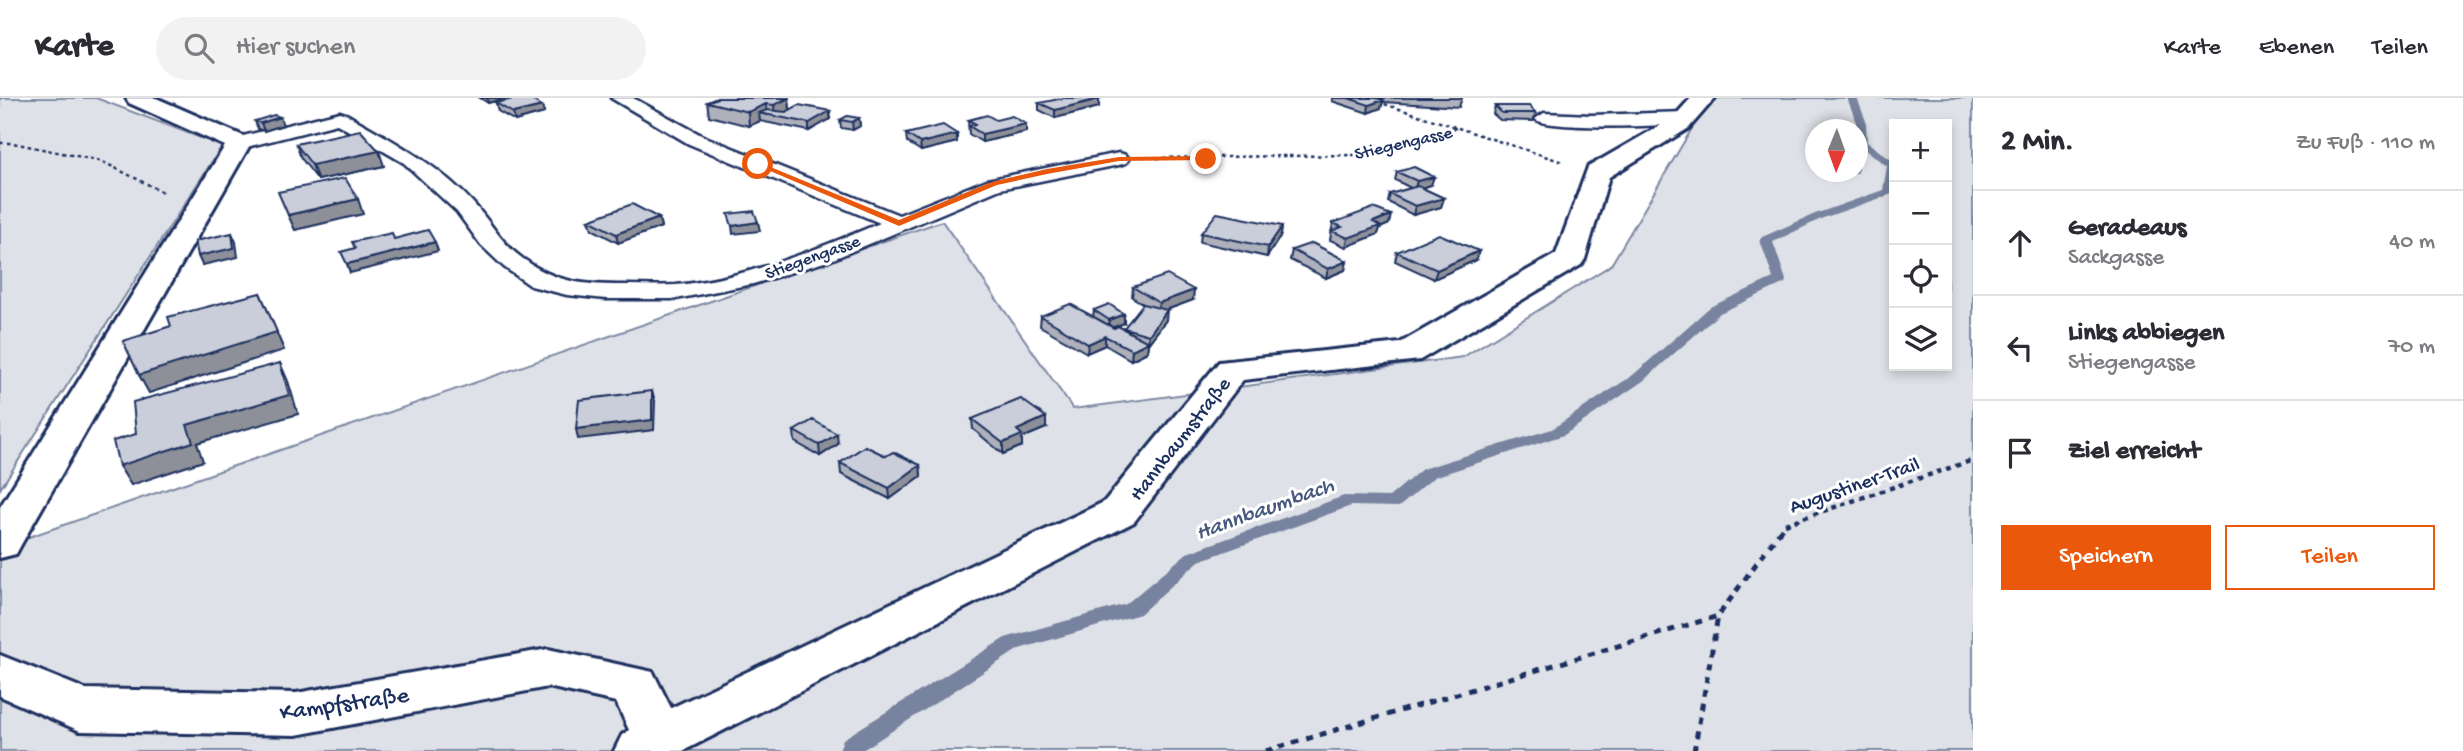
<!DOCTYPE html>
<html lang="de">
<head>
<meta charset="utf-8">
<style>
	body { margin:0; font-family:"Gochi Hand",sans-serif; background:#f2f2f3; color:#2b2b33 }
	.controls { position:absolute; right:21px; top:21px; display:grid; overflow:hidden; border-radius:0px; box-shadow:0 4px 10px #0003 }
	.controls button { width:63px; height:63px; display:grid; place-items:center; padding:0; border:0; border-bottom:2px solid #e1e1e2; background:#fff; color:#2b2b33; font:35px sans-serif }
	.compass { position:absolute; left:1805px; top:21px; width:63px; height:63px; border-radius:50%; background:#fff; box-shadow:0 4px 10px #0003; rotate:181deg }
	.stop { position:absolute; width:21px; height:21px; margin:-16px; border:5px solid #ea580c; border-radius:50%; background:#fff }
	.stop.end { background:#ea580c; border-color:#fff; box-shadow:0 2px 7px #0008 }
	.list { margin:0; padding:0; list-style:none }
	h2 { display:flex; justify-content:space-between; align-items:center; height:91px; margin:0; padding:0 28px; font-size:30px }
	h2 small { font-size:23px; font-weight:400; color:#7c7c81 }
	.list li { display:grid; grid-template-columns:46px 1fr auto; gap:21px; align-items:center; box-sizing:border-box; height:105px; padding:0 28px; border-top:2px solid #e1e1e2 }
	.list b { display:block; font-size:26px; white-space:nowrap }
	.list p { margin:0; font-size:23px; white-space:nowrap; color:#7c7c81 }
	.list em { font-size:23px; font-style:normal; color:#7c7c81 }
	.actions { display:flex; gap:14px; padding:21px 28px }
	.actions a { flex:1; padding:16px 0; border:2px solid #ea580c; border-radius:0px; text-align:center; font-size:24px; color:#ea580c }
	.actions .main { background:#ea580c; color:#fff }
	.icon { flex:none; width:38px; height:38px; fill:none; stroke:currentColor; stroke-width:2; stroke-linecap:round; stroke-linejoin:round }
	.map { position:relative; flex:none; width:1973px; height:653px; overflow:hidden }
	header { display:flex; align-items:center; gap:42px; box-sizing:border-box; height:98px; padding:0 35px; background:#fff; border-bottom:2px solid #e1e1e2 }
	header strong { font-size:33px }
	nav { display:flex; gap:38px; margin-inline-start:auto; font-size:24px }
	.search { width:490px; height:63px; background:#f2f2f3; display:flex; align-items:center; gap:18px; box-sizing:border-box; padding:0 24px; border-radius:38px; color:#7c7c81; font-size:26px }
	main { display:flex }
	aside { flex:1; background:#fff }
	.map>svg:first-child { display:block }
	.green { fill:#dee1e7; stroke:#7c88a2; stroke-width:2; fill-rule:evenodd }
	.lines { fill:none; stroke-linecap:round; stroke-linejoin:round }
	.stream { fill:#77839f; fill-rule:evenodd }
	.lane-casing { stroke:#1b2f5e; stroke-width:5 }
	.street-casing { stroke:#1b2f5e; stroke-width:6 }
	.path-far2 { stroke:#1b2f5e; stroke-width:2.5; stroke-dasharray:3.5 3.5; stroke-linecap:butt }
	.path-far1 { stroke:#1b2f5e; stroke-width:4.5; stroke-dasharray:5 5; stroke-linecap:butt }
	.path { stroke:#1b2f5e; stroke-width:5; stroke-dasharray:7 7; stroke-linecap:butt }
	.lane { fill:#fff; fill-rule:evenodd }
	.street { fill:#fff; fill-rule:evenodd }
	.wall { fill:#aeb1bb; stroke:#1b2f5e; stroke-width:2 }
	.shaded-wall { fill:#8d9099; stroke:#1b2f5e; stroke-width:2 }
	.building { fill:#caceda; stroke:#1b2f5e; stroke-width:2 }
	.route { fill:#ea580c }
	.labels { text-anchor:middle; stroke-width:6; stroke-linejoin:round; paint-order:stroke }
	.far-street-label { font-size:18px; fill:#1b2f5e; stroke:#fff }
	.street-label { font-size:21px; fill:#1b2f5e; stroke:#fff }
	.water-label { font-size:23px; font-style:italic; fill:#49597e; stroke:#fff }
	.near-street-label { font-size:24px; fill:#1b2f5e; stroke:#fff }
</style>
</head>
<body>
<header>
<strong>Karte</strong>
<div class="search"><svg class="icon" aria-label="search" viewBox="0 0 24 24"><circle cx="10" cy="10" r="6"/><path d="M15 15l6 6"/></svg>Hier suchen</div>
<nav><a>Karte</a><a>Ebenen</a><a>Teilen</a></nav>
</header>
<main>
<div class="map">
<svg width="1973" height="653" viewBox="0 0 1973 653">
	<rect width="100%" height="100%" fill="#fff"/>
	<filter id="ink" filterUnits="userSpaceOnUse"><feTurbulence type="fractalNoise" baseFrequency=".0143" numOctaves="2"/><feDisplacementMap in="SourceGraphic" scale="14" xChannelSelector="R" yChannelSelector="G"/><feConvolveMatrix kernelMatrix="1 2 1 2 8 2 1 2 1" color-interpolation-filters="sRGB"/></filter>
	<g filter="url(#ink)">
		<path class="green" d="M0 0H96L222 48 0 391Z
			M1710 0H1973V653H0V449L942 123 1073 311 1463 259 1611 167ZM1894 26H1947V268H1894ZM1815 32H1857V74H1815Z"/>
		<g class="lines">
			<path class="stream" d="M1847 0H1857L1866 23 1867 44 1894 64 1892 96 1823 120 1773 144 1786 182 1785 185 1720 215 1643 283 1564 337 1434 379 1399 409 1351 408 1199 463 1140 516 1019 551 861 653H839L843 641 1005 540 1126 506 1187 455 1344 398 1389 399 1422 371 1552 331 1633 277 1710 209 1773 180 1760 142 1762 139 1815 116 1883 92 1887 68 1857 46 1856 23Z"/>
			<defs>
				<path id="lane" d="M611 0H633L703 38 899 117 987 82 1119 55 1126 57 1129 61 1126 65 1119 67 1000 91 831 162 753 186 676 201H606L567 197 531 188 504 169 481 147 457 114 404 65 337 26 239 51 229 45 239 39 340 14 346 16C391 42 438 66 473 105 490 123 501 145 522 160 557 186 586 187 628 187 644 187 661 188 676 187 747 180 815 152 880 125L689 46Z
					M1685 14 1691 16 1694 20 1691 24C1672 29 1544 32 1535 21L1544 15 1591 17Z"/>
				<path id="street" d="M126 0H156L248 40 251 45 22 445 16 456 0 460V409L225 48 129 5Z
					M1691 0H1715L1689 30 1609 79 1585 161 1581 167 1420 262 1243 282 1134 424 683 653H614L622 637 629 632 616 604 548 589 296 637 80 633 0 598V557L85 591 296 595 548 551 653 574 671 610 1104 404 1219 264 1400 245 1556 156 1588 69 1673 20Z"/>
			</defs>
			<use href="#lane" class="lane-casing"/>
			<use href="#street" class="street-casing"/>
			<path class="path-far2" d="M1378 4 1563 64
				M0 45H13L101 63 165 95
				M1156 60 1355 57 1456 30"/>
			<path class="path-far1" d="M1779 434 1785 426 1973 362"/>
			<path class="path" d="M1266 653 1718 518
				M1694 653 1718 518 1780 433"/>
			<use href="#lane" class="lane"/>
			<use href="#street" class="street"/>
		</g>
		<path class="wall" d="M480 0H507L488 5Z
			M789 0 790 12 830 13V21L809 33 760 23 749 28 709 18 707 4Z
			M1333 0H1462L1459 9 1383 4 1381 10 1368 15 1332 3Z
			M496 5 542 8 544 15 515 23 498 13Z
			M1039 5 1099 9 1055 20 1039 12Z
			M1495 8 1536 15 1533 23 1500 22 1493 16Z
			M859 20 860 28 853 32 841 30 840 22Z
			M968 22H996L1026 26V34L982 44 969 36Z
			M255 23 283 27 264 33 258 31Z
			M906 36 957 44 921 53 907 44Z
			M296 46 384 68 318 82 301 60Z
			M1397 74 1431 87 1422 90 1444 100 1441 109 1413 117 1388 104 1390 96 1411 90 1395 82Z
			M659 120 661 129 618 145 592 131 589 122Z
			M1333 125 1389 126 1380 130 1378 136 1346 149 1330 142Z
			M1282 128 1281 137 1267 159 1200 144 1201 135Z
			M1292 152 1347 163 1345 172 1326 180 1290 162Z
			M1397 154 1476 162 1434 181 1395 163Z
			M1133 189 1193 202 1166 212V222L1148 246 1147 254 1131 262 1105 247 1087 255 1040 228 1041 218 1093 219 1094 212 1124 225 1113 230 1124 231 1145 207 1132 199Z
			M972 321 1046 330 1022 340V348L1003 356 973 331Z
			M794 333 838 346 820 358 795 344Z
			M886 358 920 367 921 378 890 401 841 376 840 365Z"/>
		<path class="shaded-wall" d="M487 0H507L488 5Z
			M789 0 790 13 775 19 774 7Z
			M1099 1V9L1055 20V12Z
			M1383 2 1381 10 1368 15 1369 7Z
			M766 6 767 17 759 15 760 23 749 28 748 14Z
			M542 8 544 15 515 23 513 15Z
			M830 13V21L809 33V25Z
			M280 19 283 27 264 33 261 25Z
			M859 20 860 28 853 32 852 24Z
			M1026 26V34L982 44V36Z
			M957 36V44L921 53 920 45Z
			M379 53 384 68 318 82 312 67Z
			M1434 79 1431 87 1414 92 1417 83Z
			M1444 100 1441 109 1413 117 1415 108Z
			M358 101 363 116 295 132 288 117Z
			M1391 117 1389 126 1380 130 1378 136 1346 149 1348 140 1373 124Z
			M659 120 661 129 618 145 616 136Z
			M758 124 760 133 733 136 732 128Z
			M1282 128 1281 137 1267 159 1268 149Z
			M232 135 236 144 238 159 202 167 198 158Z
			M435 144 438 153 350 175 347 166Z
			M1479 153 1476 162 1434 181 1437 172Z
			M1347 163 1345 172 1326 180 1328 171Z
			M1194 192 1193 202 1158 215 1159 205Z
			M260 195 284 252 149 295 139 277Z
			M1167 212 1166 222 1148 246 1147 254 1131 262 1132 252 1148 244 1149 237Z
			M1124 216V225L1109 231V222Z
			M1105 238V247L1087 255 1088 246Z
			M280 265 288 283 298 316 197 345 203 363 131 387 119 368 187 327Z
			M652 293 655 303 654 332 578 341 576 331Z
			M1046 319V330L1022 340V348L1003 356V345L1017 332Z
			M837 336 838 346 820 358 819 347Z
			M920 367 921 378 890 401 889 390Z"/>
		<path class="building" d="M517 0H528L542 8 513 15 496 5Z
			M717 0H788L774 7 766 6 748 14 707 4Z
			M1064 0H1096L1099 1 1055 12 1039 5Z
			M1348 0H1376L1383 2 1369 7Z
			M799 7 830 13 809 25 759 15 767 12 786 14Z
			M1495 8H1529L1536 15H1502Z
			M274 17 280 19 261 25 255 23Z
			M987 17 996 22 1012 18 1026 26 982 36 969 28 976 26 968 22Z
			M847 18 859 20 852 24 840 22Z
			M943 27 957 36 920 45 906 36Z
			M360 32 379 53 312 67 296 46Z
			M1414 69 1434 79 1417 83 1397 74Z
			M345 80 358 101 288 117 278 94Z
			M1418 88 1444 100 1415 108 1390 96Z
			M632 106 659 120 616 136 589 122Z
			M1373 110 1391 117 1373 124 1380 128 1348 140 1332 133 1342 129 1333 125Z
			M754 113 758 124 732 128 728 116Z
			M1217 115 1282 128 1268 149 1201 135Z
			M428 132 435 144 347 166 341 154 355 150 352 144 392 135 394 141Z
			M232 135 234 150 198 158 195 143Z
			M1439 136 1479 153 1437 172 1397 154Z
			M1312 145 1347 163 1328 171 1292 152Z
			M1167 177 1194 192 1159 205 1133 189Z
			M260 195 277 234 139 277 123 243 171 228 168 219Z
			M1070 206 1114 230 1118 228 1148 244 1132 252 1105 238 1088 246 1041 218Z
			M1109 206 1124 216 1109 222 1094 212Z
			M1143 206 1167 212 1149 237 1124 230Z
			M280 265 289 297 187 327 193 344 119 368 113 343 136 336 133 304Z
			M652 293V322L576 331 579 302Z
			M1021 301 1046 319 1017 332 1022 337 1003 345 972 321Z
			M813 322 837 336 819 347 794 333Z
			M865 348 886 358 893 354 920 367 889 390 840 365Z"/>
	</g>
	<path class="route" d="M1206 58 1209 62 1119 63 1047 76 997 87 899 128 754 66 761 65 899 122 992 84 1047 71 1119 59Z"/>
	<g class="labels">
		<g class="far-street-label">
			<text transform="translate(1403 44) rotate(-13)" y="6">Stiegengasse</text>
			<text transform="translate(812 158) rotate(-20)" y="6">Stiegengasse</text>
		</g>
		<g class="street-label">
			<text transform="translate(1179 340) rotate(-52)" y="7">Hannbaumstraße</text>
			<text transform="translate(1854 386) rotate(-19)" y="7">Augustiner-Trail</text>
		</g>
		<g class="water-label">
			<text transform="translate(1264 409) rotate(-20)" y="8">Hannbaumbach</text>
		</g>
		<g class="near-street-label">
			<text transform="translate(344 604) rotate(-8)" y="8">Kampfstraße</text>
		</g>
	</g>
</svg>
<div class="controls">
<button>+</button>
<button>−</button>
<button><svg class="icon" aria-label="locate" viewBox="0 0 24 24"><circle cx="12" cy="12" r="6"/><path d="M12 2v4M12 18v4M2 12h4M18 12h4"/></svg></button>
<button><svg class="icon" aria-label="layers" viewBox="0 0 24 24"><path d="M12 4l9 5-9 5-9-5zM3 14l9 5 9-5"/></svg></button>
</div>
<svg class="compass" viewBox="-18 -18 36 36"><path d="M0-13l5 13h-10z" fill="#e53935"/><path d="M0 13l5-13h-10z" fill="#7c7c81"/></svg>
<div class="stop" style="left:758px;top:66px"></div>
<div class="stop end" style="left:1206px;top:61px"></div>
</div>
<aside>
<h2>2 Min.<small>Zu Fuß · 110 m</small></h2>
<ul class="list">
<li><svg class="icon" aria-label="ahead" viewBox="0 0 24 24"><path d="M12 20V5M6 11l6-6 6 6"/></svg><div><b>Geradeaus</b><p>Sackgasse</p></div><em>40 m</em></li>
<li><svg class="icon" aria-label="left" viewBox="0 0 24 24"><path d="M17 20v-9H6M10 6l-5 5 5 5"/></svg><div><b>Links abbiegen</b><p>Stiegengasse</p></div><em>70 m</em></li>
<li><svg class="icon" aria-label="arrive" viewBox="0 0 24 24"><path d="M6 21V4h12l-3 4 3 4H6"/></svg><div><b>Ziel erreicht</b></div></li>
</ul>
<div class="actions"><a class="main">Speichern</a><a>Teilen</a></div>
</aside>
</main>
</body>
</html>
